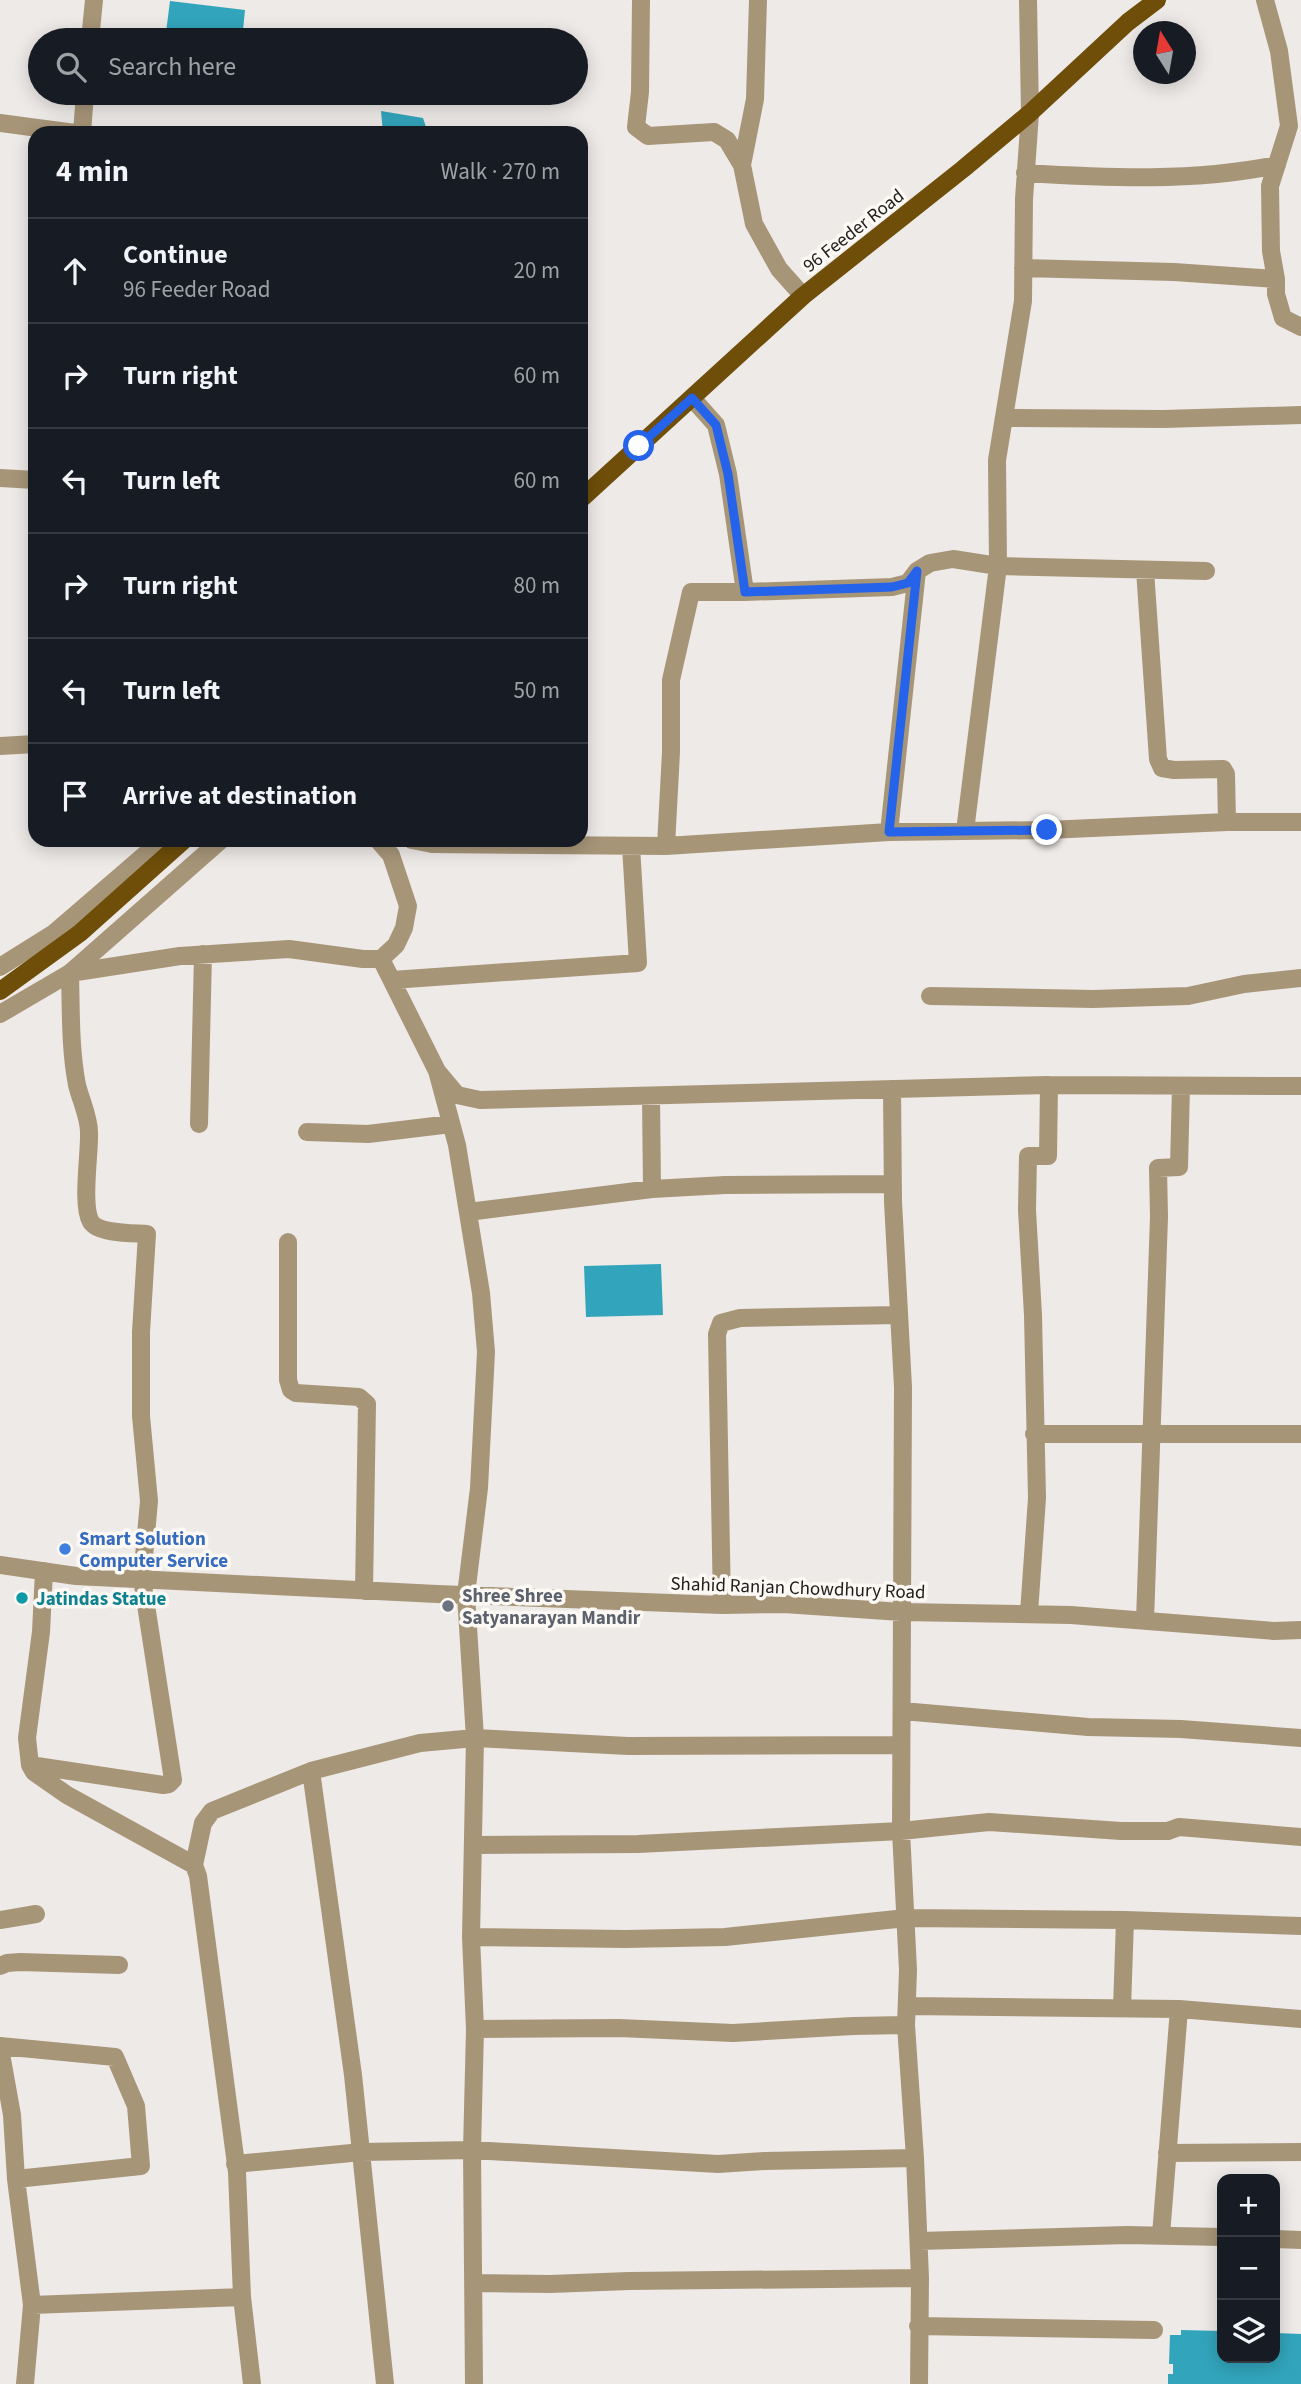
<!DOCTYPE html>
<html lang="en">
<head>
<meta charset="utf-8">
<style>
	body { margin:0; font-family:"Source Sans 3",sans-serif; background:#20242c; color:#f1f3f6 }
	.controls { position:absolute; right:21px; bottom:21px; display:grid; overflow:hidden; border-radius:14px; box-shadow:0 4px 18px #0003 }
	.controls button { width:63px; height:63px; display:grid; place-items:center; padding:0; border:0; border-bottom:2px solid #363941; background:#171b24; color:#f1f3f6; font:35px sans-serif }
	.compass { position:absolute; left:1133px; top:21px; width:63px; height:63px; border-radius:50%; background:#171b24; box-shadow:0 4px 18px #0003; rotate:349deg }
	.stop { position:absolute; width:21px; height:21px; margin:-16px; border:5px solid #2563eb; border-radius:50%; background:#fff }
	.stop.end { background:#2563eb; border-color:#fff; box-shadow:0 2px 7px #0008 }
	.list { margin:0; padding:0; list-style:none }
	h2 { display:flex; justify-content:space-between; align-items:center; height:91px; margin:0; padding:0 28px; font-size:30px }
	h2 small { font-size:23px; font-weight:400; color:#9ea1a6 }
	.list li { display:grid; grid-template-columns:46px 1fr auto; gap:21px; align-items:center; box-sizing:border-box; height:105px; padding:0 28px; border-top:2px solid #363941 }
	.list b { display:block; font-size:26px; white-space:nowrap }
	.list p { margin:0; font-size:23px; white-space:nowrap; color:#9ea1a6 }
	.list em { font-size:23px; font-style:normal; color:#9ea1a6 }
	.icon { flex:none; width:38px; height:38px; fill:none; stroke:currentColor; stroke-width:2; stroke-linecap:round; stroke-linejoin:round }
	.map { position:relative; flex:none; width:1301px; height:2384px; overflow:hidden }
	.search { position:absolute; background:#171b24; box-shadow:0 4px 18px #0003; left:28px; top:28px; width:560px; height:77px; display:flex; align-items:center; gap:18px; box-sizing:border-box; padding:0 24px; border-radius:38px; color:#9ea1a6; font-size:26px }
	.panel { position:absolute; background:#171b24; box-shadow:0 4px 18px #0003; left:28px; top:126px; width:560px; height:721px; border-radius:21px }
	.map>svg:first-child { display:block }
	.water { fill:#32a5bc }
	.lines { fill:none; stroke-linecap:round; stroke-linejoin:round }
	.minor { stroke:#a79578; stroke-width:18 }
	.tertiary { stroke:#a79578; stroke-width:18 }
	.primary { stroke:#6e4e09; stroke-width:18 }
	.route { stroke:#2563eb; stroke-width:9 }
	.shop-dot { fill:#3f7fe0; stroke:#fcf8f4; stroke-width:2.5 }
	.culture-dot { fill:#0f9aa8; stroke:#fcf8f4; stroke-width:2.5 }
	.worship-dot { fill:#6b7280; stroke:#fcf8f4; stroke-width:2.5 }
	.labels { text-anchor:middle; stroke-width:7; stroke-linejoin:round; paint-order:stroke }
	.street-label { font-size:19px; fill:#1e1d1c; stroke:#fcf8f4 }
	.shop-label { font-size:19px; font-weight:bold; fill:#366cbe; stroke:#fcf8f4; text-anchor:start }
	.worship-label { font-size:19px; font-weight:bold; fill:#5b616d; stroke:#fcf8f4; text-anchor:start }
	.culture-label { font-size:19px; font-weight:bold; fill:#0d838f; stroke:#fcf8f4; text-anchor:start }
</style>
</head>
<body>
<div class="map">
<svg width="1301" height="2384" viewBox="0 0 1301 2384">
	<rect width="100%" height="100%" fill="#eeeae7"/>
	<path class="water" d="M170 1 245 10 242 40H165Z
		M381 111 423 118 428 133H383Z
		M661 1264 663 1315 586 1317 584 1266Z
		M1181 2330 1222 2331V2358H1275V2333L1301 2334V2384H1168V2374H1173V2364H1169L1170 2335H1181Z"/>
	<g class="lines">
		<path class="minor" d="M641 0 640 92 636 127 648 136 714 132 727 140 742 165
			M758 0 755 99 742 165 754 224 779 269 803 296
			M1265 0 1279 51 1289 126 1270 186 1271 251 1276 279V294L1283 318 1301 327
			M90 40 94 0
			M0 123 75 133
			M82 133 85 93
			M1025 173C1109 178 1194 182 1277 165
			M1023 268 1174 272 1276 279
			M1004 418 1164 419 1301 415
			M0 478 35 480
			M1145 570 1158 759 1162 768 1174 770 1223 769 1226 774 1227 822
			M745 592 892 587 908 583 917 571 930 563 953 559 998 566 997 460 1023 301 1024 199 1030 113 1028 0
			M0 746 35 744
			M965 831 998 566 1206 571
			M889 832 917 571
			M378 840 391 855 408 906 404 928 396 945 381 959 437 1071 457 1095 480 1100 1049 1085 1301 1086
			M412 840 432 844 666 846 671 752V680L691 592H745L728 474 716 425 692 398
			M666 846 889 832 1047 830 1227 822H1301
			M392 980 638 963 631 846
			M930 996 1093 999 1188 996 1244 984 1301 978
			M437 1071 457 1145 481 1293 486 1352 479 1488 466 1595 475 1738 471 1937 475 2029 472 2150 474 2384
			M892 1089 893 1202 903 1387 901 1831 908 1970 906 2025 915 2158 920 2278 919 2384
			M651 1097 652 1189
			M199 1124 203 954
			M307 1132 368 1134 451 1124
			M468 1212 652 1189 725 1185 892 1184
			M288 1242V1380L291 1390 296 1393 359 1397 367 1404 364 1591
			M1034 1434H1301
			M0 1565 76 1576 437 1594 722 1605 784 1604 901 1612 1071 1615 1274 1631 1301 1630
			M44 1571 41 1632 27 1738 30 1765 34 1772 67 1795 194 1865 198 1876 237 2172 242 2297 252 2384
			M722 1605 718 1390 717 1334 721 1323 740 1318 899 1315
			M1029 1613 1037 1498 1033 1315 1027 1210 1028 1156H1048L1049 1085
			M1145 1621 1159 1217 1158 1168 1179 1167 1181 1087
			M902 1711 1088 1727 1181 1729 1301 1738
			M30 1765 163 1785 169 1784 173 1780 142 1579 149 1501 141 1416V1332L147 1234C134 1233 99 1234 91 1222 81 1206 90 1152 89 1132 89 1117 81 1101 77 1085 70 1049 71 1010 70 973L180 956 289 949 363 959H381
			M311 1771 353 2075 385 2384
			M474 1845 638 1844 901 1831 989 1822 1121 1831H1168L1179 1827 1301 1837
			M194 1865 203 1823 212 1811 311 1771 420 1743 475 1738 628 1746 900 1745
			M0 1920 36 1914
			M471 1937 626 1939 725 1937 906 1918 1125 1920 1301 1926
			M0 1966 7 1963 20 1962 119 1965
			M908 2006 1179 2009 1301 2019
			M1122 2008 1125 1920
			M475 2029 619 2028 733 2033 853 2026 906 2025
			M0 2046 115 2057 136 2106 141 2166 16 2179
			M0 2048 12 2115 16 2179 32 2305 25 2384
			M1167 2153 1301 2152
			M235 2164 362 2152 472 2150 718 2164 765 2161 915 2158
			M1161 2235 1179 2009
			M1275 2239 1301 2240
			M919 2241 1127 2235 1222 2237
			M474 2283 550 2284 629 2281 920 2278
			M32 2305 242 2297
			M918 2326 1154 2330"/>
		<path class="tertiary" d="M0 967 54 933 162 840
			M0 1014 70 973 221 840"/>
		<path class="primary" d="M581 499 803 296 963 169 1030 113 1128 22 1157 0
			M0 991 80 933 184 840"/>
	</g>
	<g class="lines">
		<path class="route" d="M639 446 692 398 716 425 728 474 745 592 892 587 908 583 917 571 889 832 1047 830"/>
	</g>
	<circle class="shop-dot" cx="65" cy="1549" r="7"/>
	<circle class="culture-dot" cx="22" cy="1598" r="7"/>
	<circle class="worship-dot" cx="448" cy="1606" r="7"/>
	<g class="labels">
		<g class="street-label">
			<text transform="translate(853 230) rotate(-38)" y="7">96 Feeder Road</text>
			<text transform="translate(798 1587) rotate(2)" y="7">Shahid Ranjan Chowdhury Road</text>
		</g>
		<g class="shop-label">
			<text x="79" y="1545">Smart Solution<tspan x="79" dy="22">Computer Service</tspan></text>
		</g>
		<g class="worship-label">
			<text x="462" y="1602">Shree Shree<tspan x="462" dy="22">Satyanarayan Mandir</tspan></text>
		</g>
		<g class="culture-label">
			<text x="36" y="1605">Jatindas Statue</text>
		</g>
	</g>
</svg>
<div class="controls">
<button>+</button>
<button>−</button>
<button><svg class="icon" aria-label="layers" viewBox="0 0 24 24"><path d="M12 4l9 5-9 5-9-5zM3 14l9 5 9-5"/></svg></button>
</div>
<svg class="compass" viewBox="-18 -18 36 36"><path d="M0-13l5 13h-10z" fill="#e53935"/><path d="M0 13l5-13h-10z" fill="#9ea1a6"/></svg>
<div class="stop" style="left:639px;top:446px"></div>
<div class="stop end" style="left:1047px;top:830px"></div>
<div class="search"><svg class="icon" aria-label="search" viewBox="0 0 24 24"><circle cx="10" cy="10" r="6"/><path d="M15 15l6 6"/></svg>Search here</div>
<section class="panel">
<h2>4 min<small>Walk · 270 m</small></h2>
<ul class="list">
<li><svg class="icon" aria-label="ahead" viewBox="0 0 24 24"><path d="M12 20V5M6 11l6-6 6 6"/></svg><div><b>Continue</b><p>96 Feeder Road</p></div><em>20 m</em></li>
<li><svg class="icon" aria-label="right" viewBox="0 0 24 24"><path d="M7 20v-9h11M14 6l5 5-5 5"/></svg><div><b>Turn right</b></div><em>60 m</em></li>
<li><svg class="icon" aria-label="left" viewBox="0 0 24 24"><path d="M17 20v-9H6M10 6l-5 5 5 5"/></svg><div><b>Turn left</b></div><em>60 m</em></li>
<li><svg class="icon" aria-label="right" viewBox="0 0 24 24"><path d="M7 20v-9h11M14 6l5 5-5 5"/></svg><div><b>Turn right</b></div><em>80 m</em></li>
<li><svg class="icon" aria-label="left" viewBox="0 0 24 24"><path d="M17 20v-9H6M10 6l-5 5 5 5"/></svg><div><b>Turn left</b></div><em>50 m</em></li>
<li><svg class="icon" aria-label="arrive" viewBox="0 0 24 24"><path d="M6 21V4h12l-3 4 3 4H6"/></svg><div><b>Arrive at destination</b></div></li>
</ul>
</section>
</div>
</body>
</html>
